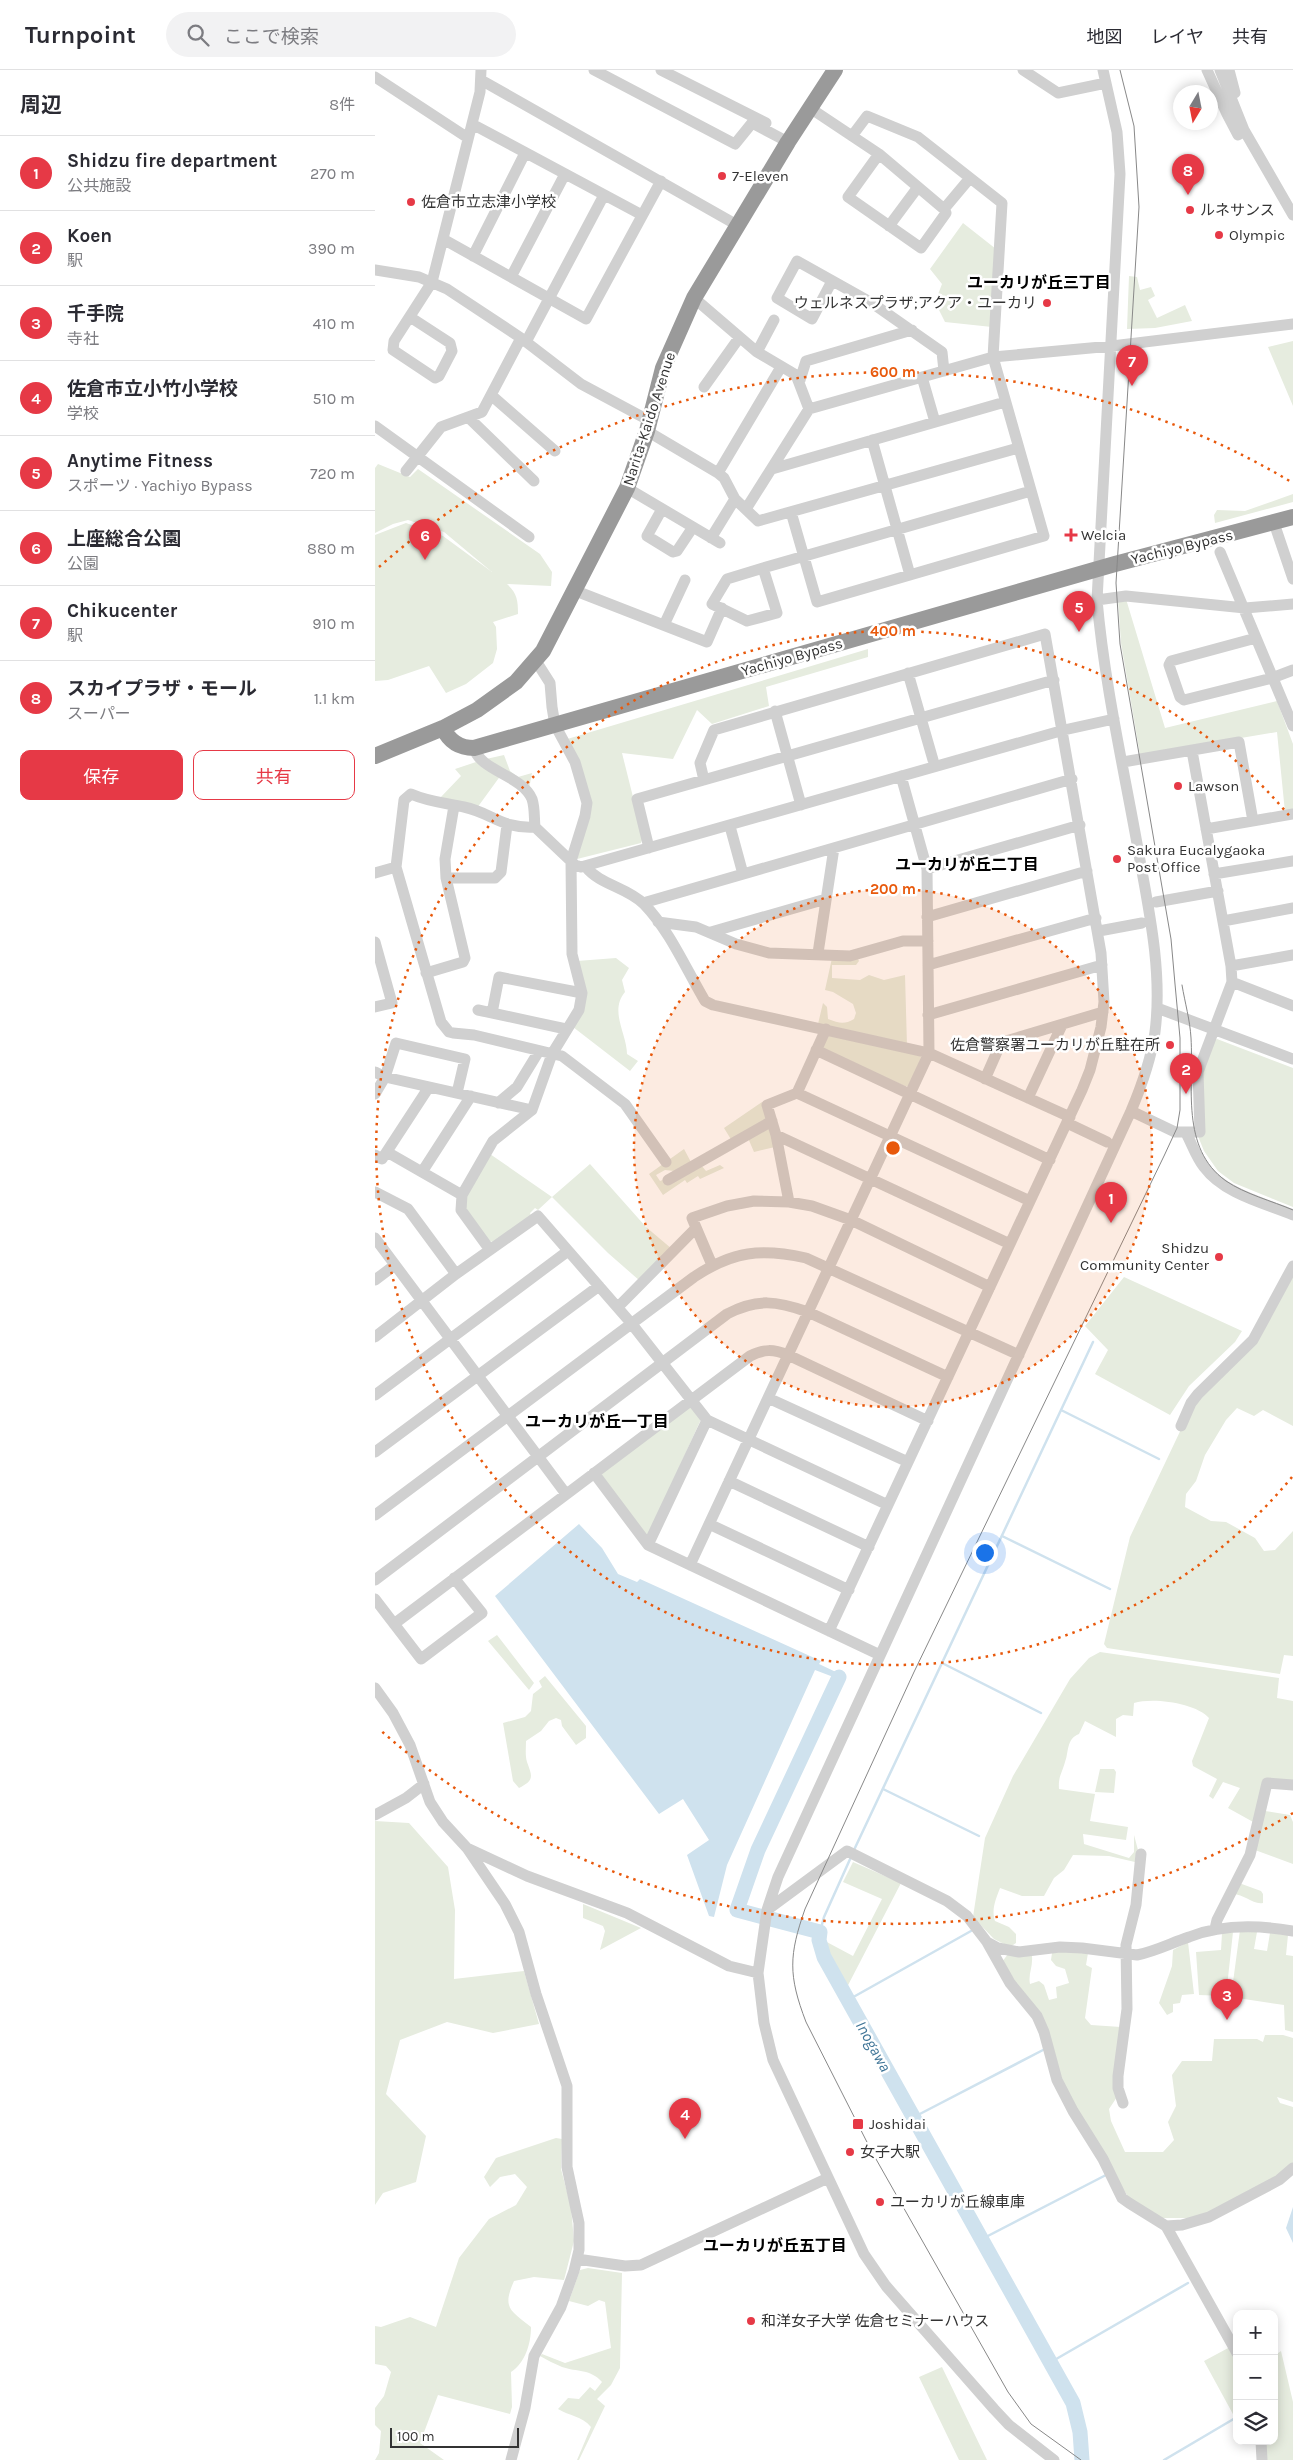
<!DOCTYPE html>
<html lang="ja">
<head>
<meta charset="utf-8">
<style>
	body { margin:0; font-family:Karla,"Noto Sans JP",sans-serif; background:#f2f2f3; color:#2b2b33 }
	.controls { position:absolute; right:15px; bottom:15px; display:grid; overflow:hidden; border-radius:10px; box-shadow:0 2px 12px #0003 }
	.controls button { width:45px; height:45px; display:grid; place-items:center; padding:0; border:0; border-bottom:1px solid #e1e1e2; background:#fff; color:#2b2b33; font:25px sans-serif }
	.compass { position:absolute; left:798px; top:15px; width:45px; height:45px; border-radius:50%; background:#fff; box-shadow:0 2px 12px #0003; rotate:190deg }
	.scale { position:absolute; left:15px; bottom:12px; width:129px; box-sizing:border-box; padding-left:5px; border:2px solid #333; border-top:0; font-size:14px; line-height:18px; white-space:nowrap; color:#333; -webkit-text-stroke:4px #fff; paint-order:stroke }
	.you { position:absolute; left:609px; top:1482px; width:18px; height:18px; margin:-12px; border:4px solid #fff; border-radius:50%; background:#1a73e8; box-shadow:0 0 0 8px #1a73e833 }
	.badge { display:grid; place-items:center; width:32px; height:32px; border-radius:50%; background:#e63946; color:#fff; font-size:16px; font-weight:700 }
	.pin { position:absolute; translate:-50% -41px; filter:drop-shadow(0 1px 2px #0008) }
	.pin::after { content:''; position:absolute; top:26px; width:18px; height:15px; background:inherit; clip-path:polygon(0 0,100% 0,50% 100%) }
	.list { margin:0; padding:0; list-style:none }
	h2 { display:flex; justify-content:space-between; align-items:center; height:65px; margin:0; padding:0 20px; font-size:21px }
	h2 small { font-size:16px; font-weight:400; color:#7c7c81 }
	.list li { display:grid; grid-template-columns:32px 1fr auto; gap:15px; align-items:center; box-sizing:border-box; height:75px; padding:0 20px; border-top:1px solid #e1e1e2 }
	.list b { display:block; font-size:19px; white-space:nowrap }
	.list p { margin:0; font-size:16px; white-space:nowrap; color:#7c7c81 }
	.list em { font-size:16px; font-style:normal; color:#7c7c81 }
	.actions { display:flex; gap:10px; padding:15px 20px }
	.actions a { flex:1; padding:11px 0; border:1px solid #e63946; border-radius:10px; text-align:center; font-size:18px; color:#e63946 }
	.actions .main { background:#e63946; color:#fff }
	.icon { flex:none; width:28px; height:28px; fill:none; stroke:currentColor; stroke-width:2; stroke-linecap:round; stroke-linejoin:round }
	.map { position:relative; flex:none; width:918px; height:2390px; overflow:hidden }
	header { display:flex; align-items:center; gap:30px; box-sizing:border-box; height:70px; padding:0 25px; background:#fff; border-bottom:1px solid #e1e1e2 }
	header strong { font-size:24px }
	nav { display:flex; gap:28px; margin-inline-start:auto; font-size:18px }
	.search { width:350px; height:45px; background:#f2f2f3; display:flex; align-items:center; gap:12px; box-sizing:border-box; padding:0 18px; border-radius:28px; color:#7c7c81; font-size:19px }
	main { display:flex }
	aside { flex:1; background:#fff }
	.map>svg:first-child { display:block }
	.green { fill:#e6ecdf }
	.water { fill:#cfe2ee }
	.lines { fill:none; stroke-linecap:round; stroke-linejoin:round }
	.stream { stroke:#cfe2ee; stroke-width:2.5 }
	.river { stroke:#cfe2ee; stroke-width:15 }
	.minor { stroke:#d0d0d0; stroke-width:11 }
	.highway { stroke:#9a9a9a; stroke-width:16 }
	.tram { stroke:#888; stroke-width:1 }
	.ring { fill:none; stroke:#e8590c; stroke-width:2.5; stroke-dasharray:2.5 5 }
	.poi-dot { fill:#e63946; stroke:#fff; stroke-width:2 }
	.labels { text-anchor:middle; stroke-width:5; stroke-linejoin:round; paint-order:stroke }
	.poi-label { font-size:15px; fill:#333; stroke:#fff; text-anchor:start }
	.street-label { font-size:15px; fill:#333; stroke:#fff }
	.neighbourhood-label { font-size:16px; font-weight:bold; fill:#000; stroke:#fff }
	.water-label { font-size:16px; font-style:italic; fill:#3f7597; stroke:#fff }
	.centre { fill:#e8590c; stroke:#fff; stroke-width:2.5 }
	.ring-label { font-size:15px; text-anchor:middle; font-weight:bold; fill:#e8590c; stroke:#fff; stroke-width:5; stroke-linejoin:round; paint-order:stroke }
</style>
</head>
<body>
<header>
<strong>Turnpoint</strong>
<div class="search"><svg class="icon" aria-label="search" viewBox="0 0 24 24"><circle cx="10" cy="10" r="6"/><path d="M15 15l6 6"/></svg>ここで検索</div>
<nav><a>地図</a><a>レイヤ</a><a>共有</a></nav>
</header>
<main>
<aside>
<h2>周辺<small>8件</small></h2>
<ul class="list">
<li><span class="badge">1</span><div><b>Shidzu fire department</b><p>公共施設</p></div><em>270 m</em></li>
<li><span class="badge">2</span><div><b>Koen</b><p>駅</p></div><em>390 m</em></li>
<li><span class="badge">3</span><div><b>千手院</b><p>寺社</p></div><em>410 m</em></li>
<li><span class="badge">4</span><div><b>佐倉市立小竹小学校</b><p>学校</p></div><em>510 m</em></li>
<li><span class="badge">5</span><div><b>Anytime Fitness</b><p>スポーツ · Yachiyo Bypass</p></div><em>720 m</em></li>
<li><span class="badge">6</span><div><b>上座総合公園</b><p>公園</p></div><em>880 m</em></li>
<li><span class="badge">7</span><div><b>Chikucenter</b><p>駅</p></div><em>910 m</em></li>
<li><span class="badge">8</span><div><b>スカイプラザ・モール</b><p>スーパー</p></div><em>1.1 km</em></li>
</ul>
<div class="actions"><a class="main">保存</a><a>共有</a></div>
</aside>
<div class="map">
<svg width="918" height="2390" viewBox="0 0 918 2390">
	<rect width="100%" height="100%" fill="#fff"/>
	<path class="green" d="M588 153 621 179 617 257 570 252 560 232 567 214 555 199Z
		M754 206 762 207 765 220 776 217 780 226 773 230 782 248 810 235 817 251 780 258 752 259Z
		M918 271V336L893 277Z
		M3 394 35 407 43 399 165 484 177 502 176 516 132 514C142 523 143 530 143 544L118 552 121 557 122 579 118 593 91 614 71 623 54 596 13 610 0 611V465L31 453 68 466 117 502 69 462 33 450 18 454 0 463V398Z
		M918 424V432L840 453 839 445 842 440 870 441Z
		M743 529H751L790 658 902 631 918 674V740L910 742 902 662 765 685 746 573Z
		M493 579V587L391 617 394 636 337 654 322 640 298 689 247 683 268 767 266 773 202 789 212 747 189 670Z
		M129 685 135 701 143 707 157 703 154 719 111 689Z
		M101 692 126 705 102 738 65 728 86 706 80 699Z
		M241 888 254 898 247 910 250 922C234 941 252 964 252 984L263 991 255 1001 198 957 207 941 202 891Z
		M457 888 483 889 484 891 481 895H457V908L485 910 494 905 509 910 530 905 532 976 443 954 448 933 452 937 453 949C464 953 469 955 479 949L481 943 478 934 458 922 450 920Z
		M452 964 545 984 546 988 534 1016H530L449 980 447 976Z
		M842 969 918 998V1137L859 1113 843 1101 829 1081 823 1066 828 1002 840 970Z
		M387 1032 392 1047 390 1050 357 1071 349 1058Z
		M391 1058 396 1060 400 1077 379 1082 373 1068Z
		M309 1079 317 1094 299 1101 290 1100 281 1105 285 1111 326 1095 331 1101 345 1095 349 1098 325 1109 323 1106 312 1113 310 1110 288 1125 274 1104Z
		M115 1084 177 1127 215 1094 271 1157 297 1179 265 1211 233 1183 177 1127 163 1140 160 1138 155 1143 156 1146 118 1172 114 1171 91 1139V1126Z
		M918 1202V1356L888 1340 879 1346 862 1338 851 1350 830 1385 821 1411 811 1424 810 1437 836 1451 851 1452 880 1468 889 1481 900 1480 918 1461V1586L909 1585 905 1604 732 1578 729 1574 755 1467 818 1334 873 1280Z
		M749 1207 867 1261 860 1272 814 1316 795 1345 720 1304 733 1280 710 1256Z
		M314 1338H319L327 1347 274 1464 269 1465 226 1406 227 1402Z
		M122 1565 159 1613 154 1620 113 1571Z
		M725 1582 904 1608 902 1628 918 1631V1713L894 1709 880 1753 853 1738 865 1718 848 1712 838 1729 834 1726 842 1709 818 1696 817 1691 834 1648C821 1633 778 1627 759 1633L758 1646 748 1645 741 1649V1667L710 1651 704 1664C691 1669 694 1682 690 1692 687 1703 683 1707 684 1719L720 1724 715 1751 753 1757 751 1770 708 1764 709 1774 754 1788 759 1782V1765L763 1780 760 1792 734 1786 698 1785 689 1800 679 1808 669 1826H647L625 1818C621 1829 616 1839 620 1851L634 1857 641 1864V1873L635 1877 619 1869 598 1847 610 1768 638 1706 695 1609 714 1588Z
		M170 1606 211 1656V1668L201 1675 187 1656 186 1650 181 1648 174 1651 166 1661 151 1671C151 1678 150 1685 152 1692 157 1706 160 1710 144 1718L138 1711 128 1653 150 1647 156 1641 158 1624 167 1617 164 1611Z
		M725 1699H739L741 1702 739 1723 720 1722Z
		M890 1741 915 1745 918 1752V1794L880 1780Z
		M0 1751 34 1753 73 1797 80 1840 79 1909 149 1901 164 1954 118 1963 72 1952 25 1970 11 2024 51 2066 41 2112 8 2123 0 2135Z
		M478 1792 526 1813 470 1921 451 1887 448 1870 478 1886 507 1829 468 1812Z
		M864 1813 886 1821 888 1824V1833C878 1835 869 1824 858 1824Z
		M208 1834 266 1858 225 1880 230 1861 228 1856 208 1848Z
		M865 1860 882 1862 879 1879 892 1881 895 1863 913 1865 911 1885 918 1886V1962L910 1960 909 1935 856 1927Z
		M858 1862 851 1926 824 1925 821 1882 846 1880 847 1863Z
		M813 1872 819 1924 807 1925 805 1933 798 1934V1942L792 1945 784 1933 797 1896 798 1880Z
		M686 1881 713 1883 711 1895 717 1898 710 1948 716 1955 746 1957 742 2027 734 2039 736 2051 750 2082H788L799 2070 793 2052 801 2036 797 2005 807 1991H837L839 1969H882L888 1972 890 1965H908L918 1968V2032L902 2027 905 2033 918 2037V2094L901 2107 832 2143 817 2148H783L755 2130 699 2038 678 1986 627 1892 633 1884 657 1886C658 1897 653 1904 655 1914L664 1911 669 1915 674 1930 682 1928 681 1917 694 1913 690 1899 681 1896 676 1890 677 1883Z
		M181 2068 187 2069 186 2099 196 2137 199 2171 189 2210 159 2207 139 2211C127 2238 135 2240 156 2257 156 2274 150 2293 136 2302L137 2337 135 2344 63 2325 45 2373 69 2390H0L4 2383 6 2361 0 2355V2338L9 2326 16 2302 11 2296 0 2294V2256L6 2257 35 2247 61 2257 84 2188 114 2149 141 2135 152 2117 140 2104 125 2107 115 2117 109 2107 121 2088Z
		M213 2198 247 2203 245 2298 236 2315 222 2329 230 2336 204 2390H202L216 2357C207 2346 194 2346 183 2339L193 2328 204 2329 215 2317 220 2321 227 2312C216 2299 202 2302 187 2297 180 2294 172 2290 165 2286L167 2284 190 2293 236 2278 230 2232 224 2230 213 2236 194 2231 205 2200Z
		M855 2277 862 2289V2345L859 2346 829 2291Z
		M906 2281 918 2332V2390H891L890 2371H899V2286Z
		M567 2297 612 2390H584L544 2307Z"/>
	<path class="water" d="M204 1454 227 1478 243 1504 262 1512 265 1509 446 1591 444 1594 463 1603 461 1608 440 1600 352 1795 339 1847 334 1846 312 1785 334 1770 308 1729 284 1744 120 1526Z
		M918 2137V2173L911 2158Z"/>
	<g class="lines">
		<path class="stream" d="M686 1340 784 1389
			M627 1466 735 1519
			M567 1593 666 1643
			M508 1719 604 1766
			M479 1780 718 1272
			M445 1862 449 1847 476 1787
			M473 1930 596 1861
			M539 2047 668 1980
			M607 2169 731 2105
			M676 2292 813 2213
			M789 2390 862 2347"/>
		<path class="river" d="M464 1607 383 1780 362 1840 445 1862 444 1870 449 1887 698 2333 705 2362 707 2390"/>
		<path class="minor" d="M219 0 360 74 377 53 413 72
			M286 0 391 53
			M648 0 683 23 731 13
			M832 0 852 44 863 65
			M845 0 869 60 918 145
			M854 0 860 23
			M0 7 93 68
			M106 10 362 155
			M435 38 504 84 569 139 595 108
			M97 54 267 145
			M504 84 473 127 546 178 571 143 569 139
			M514 156 543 117
			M68 169 211 249 286 111
			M98 186 150 83
			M0 200 44 207 72 219 146 268 206 314 275 351
			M136 207 190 104
			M457 211 437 249 402 228 422 191 497 233 567 282 569 301
			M319 228 382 282 421 305 434 339
			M35 247 75 273 77 281 64 306 60 308 18 280 19 271 57 212 105 22 106 0
			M151 272 229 125
			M382 282 399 250
			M547 307 560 352
			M425 310 431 291 537 260
			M329 317 364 268
			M116 325 180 381
			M93 347 159 411
			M0 356 154 467
			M272 361 343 403 349 408 360 429 383 451 643 378
			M497 370 535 505
			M397 399 630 332
			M31 401 66 357 107 342 146 268
			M343 403 406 297
			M252 418 345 473
			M287 439 272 466 298 482 302 481 318 457
			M371 439 434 339 618 287 737 276 918 254
			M416 442 442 532 669 466 618 287 627 133 543 67 492 46 477 66
			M899 453 918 509
			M336 468 360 429
			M845 482 918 656
			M388 498 402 543 372 551 337 534 352 509 388 498 656 421
			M201 521 332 572 347 538
			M722 530 751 526 870 538 918 534
			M289 555 310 510
			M881 568 796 591 794 595 805 627 809 630 897 608 918 600
			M533 603 558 690
			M400 641 426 735
			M99 678C105 701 147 705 157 729 160 738 159 748 160 757L200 795 206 797 689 660 739 649
			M748 692 864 672 878 751
			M329 710 325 693 339 660 670 564 726 883 729 932 726 957 715 1000 707 1020 454 1561
			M160 757C127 759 117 743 89 737 71 733 54 732 36 724L29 730 21 797 66 952 74 962 78 963 99 965 187 986 250 1034 291 1092
			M831 759 918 744
			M356 760 368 804
			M274 778 262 729 679 610
			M211 797C225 815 252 817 269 834 295 861 311 899 330 931L338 935 554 983 695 1047
			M552 799 705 755
			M0 803 21 797
			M839 804 918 791
			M71 808H120L126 802 132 755
			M781 832 843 821
			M268 833 697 709
			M552 847 712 801
			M848 851 918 838
			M283 852 321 857 361 874 394 883 475 886 528 871H553
			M724 861 767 853
			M336 862 451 829
			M0 872 17 933 0 937
			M443 883 459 778
			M553 895 721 848
			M856 896 918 885
			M51 903 88 892 90 888 71 808 70 789 79 736
			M857 912 918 936
			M782 938 918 989
			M103 940 191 959
			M117 943 124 907 207 923
			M553 945 727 895
			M441 980 675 1090
			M0 1002 10 1007 157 1040
			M610 1009 625 975 631 971 728 942
			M422 1023 655 1131
			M0 1024 10 1007 21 973 90 989 82 1023
			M653 1028 687 955
			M123 1033 142 1017 164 981
			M756 1041 800 1062H825L823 1002 857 912 856 896 817 681
			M692 1053 732 1072
			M811 1063C817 1074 821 1087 829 1097 849 1124 889 1133 918 1145
			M401 1065 635 1174
			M12 1082 87 1125
			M0 1085 7 1089 54 1017
			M47 1102 96 1026
			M293 1110 397 1051
			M0 1122 33 1139 81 1204
			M414 1132 401 1065 392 1035 422 1023 451 959
			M0 1168 191 1424
			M115 1180 86 1140 87 1125 118 1071 157 1040 177 984 204 940 207 923 197 884 196 791 210 746 212 733 200 692 180 655 177 637 175 613 161 591
			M337 1195 317 1148 352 1136 379 1131 414 1132 437 1136 476 1150 615 1217
			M0 1210 20 1195
			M243 1237 320 1159
			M0 1267 81 1204 163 1146 256 1253 332 1350 273 1475
			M0 1325 193 1181
			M393 1328 533 1392
			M332 1350 513 1435
			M806 1356 816 1333 823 1324 878 1270 918 1196
			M0 1382 224 1216
			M219 1403 273 1475 505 1585
			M354 1411 494 1477
			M0 1445 319 1207C358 1181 386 1178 431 1188L644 1285
			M334 1454 474 1520
			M315 1495 554 983 552 799 526 706
			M0 1510 352 1244C382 1228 402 1231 433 1242L573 1307
			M0 1529 46 1589 107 1543 79 1508
			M19 1554 375 1286C389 1279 398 1279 413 1285L553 1351
			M0 1618 18 1643 35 1675 55 1732 68 1752 92 1778 130 1834 144 1862 161 1924 192 2016V2097L204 2153V2180L199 2201 186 2237 159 2286 150 2338 136 2390
			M0 1745 31 1728 49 1714
			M94 1779 152 1806 252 1843 354 1896 383 1903
			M392 1840 472 1781 572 1831 592 1846 612 1872 623 1878 644 1882 685 1877 707 1878 762 1885C781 1881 796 1873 814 1867 847 1854 883 1855 918 1861
			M840 1859 842 1850 875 1785 892 1713 918 1715
			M612 1872 635 1913 662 1946 669 1962 682 2010 698 2041 728 2089 747 2128 754 2133 791 2156 807 2155 834 2147 904 2110 918 2098
			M748 2033 743 2018V2006L752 1939 751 1875 761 1835 766 1784
			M791 2156 862 2283
			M202 2189 250 2196 266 2195 453 2108
			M886 2371 887 2390
			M679 2390 634 2355 619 2339 511 2216 489 2184 398 1990 389 1953 383 1903 392 1840 403 1807 756 1041C767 1015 776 990 780 962 787 907 776 850 766 796 751 708 730 620 722 530L745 104 742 62 728 0"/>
		<path class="highway" d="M68 658C74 671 84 678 99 678L740 494 918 447
			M0 686 68 658 102 640 141 612 168 581 252 418 272 361 288 298 319 228 413 72 460 0"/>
		<path class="tram" d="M807 915C810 933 815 950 816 968 819 1017 805 1078 851 1111 870 1124 897 1131 918 1140
			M706 2390 656 2354 633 2322 497 2082 431 1952C413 1905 414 1885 430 1839L539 1602 789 1086 802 1058 805 1040V968L800 914 796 869 745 574 741 513 764 137 759 56 745 0"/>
	</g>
	<circle cx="518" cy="1078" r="259" fill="#e8590c" fill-opacity=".12"/>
	<g class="ring">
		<circle cx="518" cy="1078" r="259"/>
		<path d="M917 1407A517 517 0 1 1 917 749"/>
		<path d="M918 1743A776 776 0 0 1 4 1659M4 497A776 776 0 0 1 918 413"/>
	</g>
	<g class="poi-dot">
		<circle cx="347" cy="106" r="5"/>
		<circle cx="36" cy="132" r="5"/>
		<circle cx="815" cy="140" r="5"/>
		<circle cx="844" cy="165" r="5"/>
		<circle cx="672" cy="233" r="5"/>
		<path d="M693.5 457.5h5v5h5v5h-5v5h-5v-5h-5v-5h5z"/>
		<circle cx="803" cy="716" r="5"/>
		<circle cx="742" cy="789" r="5"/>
		<circle cx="795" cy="975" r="5"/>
		<circle cx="844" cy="1187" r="5"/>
		<rect x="477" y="2048" width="12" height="12" rx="2.5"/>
		<circle cx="475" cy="2082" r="5"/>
		<circle cx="505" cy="2132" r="5"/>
		<circle cx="376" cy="2251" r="5"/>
	</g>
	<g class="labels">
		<g class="poi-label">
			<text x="357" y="111">7-Eleven</text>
			<text x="46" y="137">佐倉市立志津小学校</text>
			<text x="825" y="145">ルネサンス</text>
			<text x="854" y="170">Olympic</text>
			<text x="662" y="238" text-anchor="end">ウェルネスプラザ;アクア・ユーカリ</text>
			<text x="706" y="470">Welcia</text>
			<text x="813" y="721">Lawson</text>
			<text x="752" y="785">Sakura Eucalygaoka<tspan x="752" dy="17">Post Office</tspan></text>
			<text x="785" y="980" text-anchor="end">佐倉警察署ユーカリが丘駐在所</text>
			<text x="834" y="1183" text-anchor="end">Shidzu<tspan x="834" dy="17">Community Center</tspan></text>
			<text x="494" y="2059">Joshidai</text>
			<text x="485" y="2087">女子大駅</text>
			<text x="515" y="2137">ユーカリが丘線車庫</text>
			<text x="386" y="2256">和洋女子大学 佐倉セミナーハウス</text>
		</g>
		<g class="street-label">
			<text transform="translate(274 349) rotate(-72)" y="5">Narita-Kaido Avenue</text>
			<text transform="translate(807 477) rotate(-14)" y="5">Yachiyo Bypass</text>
			<text transform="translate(417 587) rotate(-16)" y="5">Yachiyo Bypass</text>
		</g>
		<g class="neighbourhood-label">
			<text x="664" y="218">ユーカリが丘三丁目</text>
			<text x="592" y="800">ユーカリが丘二丁目</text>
			<text x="222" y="1357">ユーカリが丘一丁目</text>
			<text x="400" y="2181">ユーカリが丘五丁目</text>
		</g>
		<g class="water-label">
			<text transform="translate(499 1976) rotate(61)" y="6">Inogawa</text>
		</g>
	</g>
	<circle cx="518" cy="1078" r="8" class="centre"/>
	<g class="ring-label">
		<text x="518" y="307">600 m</text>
		<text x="518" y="566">400 m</text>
		<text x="518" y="824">200 m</text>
	</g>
</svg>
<div class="controls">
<button>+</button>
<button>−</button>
<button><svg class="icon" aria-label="layers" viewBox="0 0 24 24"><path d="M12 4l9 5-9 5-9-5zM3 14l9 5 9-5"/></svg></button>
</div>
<svg class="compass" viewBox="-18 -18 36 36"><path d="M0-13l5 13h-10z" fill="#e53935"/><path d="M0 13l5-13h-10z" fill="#7c7c81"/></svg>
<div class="scale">100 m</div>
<div class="you"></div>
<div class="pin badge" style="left:736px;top:1153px">1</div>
<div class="pin badge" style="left:811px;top:1024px">2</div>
<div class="pin badge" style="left:852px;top:1950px">3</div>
<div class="pin badge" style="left:310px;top:2069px">4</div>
<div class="pin badge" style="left:704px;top:562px">5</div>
<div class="pin badge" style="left:50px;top:490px">6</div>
<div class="pin badge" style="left:757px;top:316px">7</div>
<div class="pin badge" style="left:813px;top:125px">8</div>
</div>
</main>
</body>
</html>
